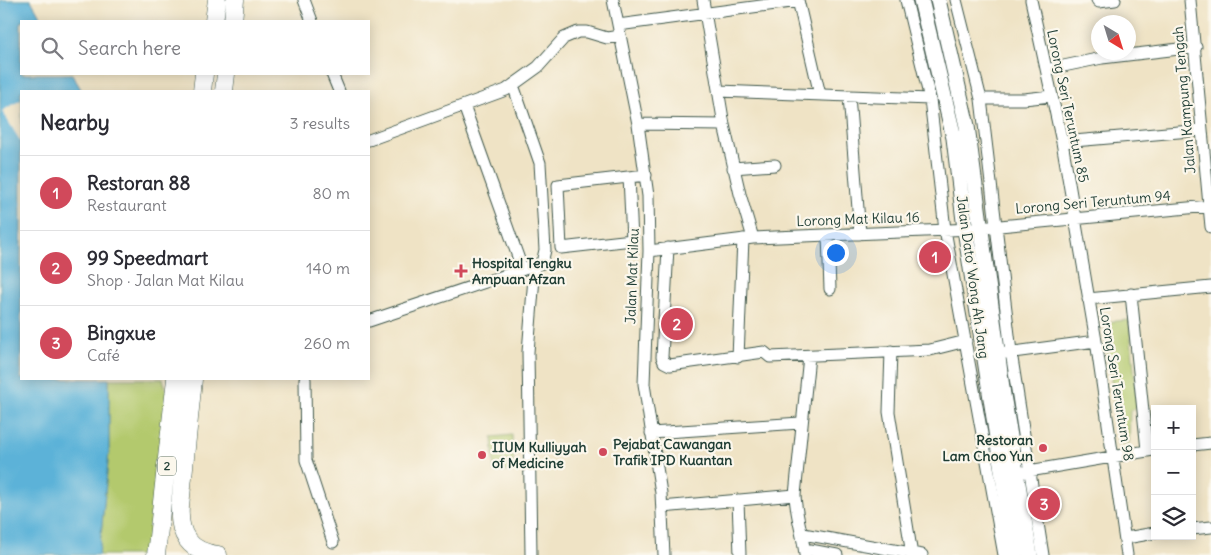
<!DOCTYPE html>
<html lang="en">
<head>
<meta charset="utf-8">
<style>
	body { margin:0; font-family:Delius,sans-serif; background:#f2f2f3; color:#2b2b33 }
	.controls { position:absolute; right:15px; bottom:15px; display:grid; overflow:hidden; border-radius:0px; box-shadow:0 2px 12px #0003 }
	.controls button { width:45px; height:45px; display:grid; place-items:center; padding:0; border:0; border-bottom:1px solid #e1e1e2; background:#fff; color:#2b2b33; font:25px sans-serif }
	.compass { position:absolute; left:1091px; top:15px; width:45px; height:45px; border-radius:50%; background:#fff; box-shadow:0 2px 12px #0003; rotate:142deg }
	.you { position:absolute; left:835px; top:252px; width:18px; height:18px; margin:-12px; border:4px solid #fff; border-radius:50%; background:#1a73e8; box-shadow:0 0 0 8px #1a73e833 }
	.badge { display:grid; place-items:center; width:32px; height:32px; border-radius:50%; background:#d1495b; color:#fff; font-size:16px; font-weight:700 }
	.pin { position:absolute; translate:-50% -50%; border:2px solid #fff; box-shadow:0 1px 5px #0006 }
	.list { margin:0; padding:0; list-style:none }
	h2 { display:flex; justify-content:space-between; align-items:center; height:65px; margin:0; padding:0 20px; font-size:21px }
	h2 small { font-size:16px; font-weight:400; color:#7c7c81 }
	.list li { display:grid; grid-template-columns:32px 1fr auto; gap:15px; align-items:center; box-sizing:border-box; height:75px; padding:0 20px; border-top:1px solid #e1e1e2 }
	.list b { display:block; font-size:19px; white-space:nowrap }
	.list p { margin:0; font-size:16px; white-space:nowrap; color:#7c7c81 }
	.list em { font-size:16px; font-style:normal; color:#7c7c81 }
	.icon { flex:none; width:28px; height:28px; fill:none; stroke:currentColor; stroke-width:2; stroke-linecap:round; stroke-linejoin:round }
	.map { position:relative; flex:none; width:1211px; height:555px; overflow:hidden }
	.search { position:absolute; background:#fff; box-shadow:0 2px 12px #0003; left:20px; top:20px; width:350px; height:55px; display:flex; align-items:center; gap:12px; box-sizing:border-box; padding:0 18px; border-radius:0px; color:#7c7c81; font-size:19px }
	.panel { position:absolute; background:#fff; box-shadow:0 2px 12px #0003; left:20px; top:90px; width:350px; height:290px; border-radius:0px }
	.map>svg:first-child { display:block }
	.green { fill:#b3c96d; stroke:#698350 }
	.water { fill:#5bb2d8; stroke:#3d7886 }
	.pier { fill:#efe3c5 }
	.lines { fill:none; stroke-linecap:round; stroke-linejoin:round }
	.minor-casing { stroke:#3e564a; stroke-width:13 }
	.major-casing { stroke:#3e564a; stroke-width:17 }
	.highway-casing { stroke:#3e564a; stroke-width:19 }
	.minor { stroke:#fff; stroke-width:11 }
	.major { stroke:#fff; stroke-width:15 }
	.highway { stroke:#fff; stroke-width:18 }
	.poi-dot { fill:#d1495b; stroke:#fbf7ec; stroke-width:2 }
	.labels { text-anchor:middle; stroke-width:4.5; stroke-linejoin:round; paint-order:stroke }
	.shield { fill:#fbf7ec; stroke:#61756b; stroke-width:1 }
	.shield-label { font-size:12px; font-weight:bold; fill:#1f3d34 }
	.street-label { font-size:14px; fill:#1f3d34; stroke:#fbf7ec }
	.poi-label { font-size:14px; font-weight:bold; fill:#1f3d34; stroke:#fbf7ec; text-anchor:start }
</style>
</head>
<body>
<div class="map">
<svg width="1211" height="555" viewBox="0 0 1211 555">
	<rect width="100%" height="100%" fill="#fbf7ec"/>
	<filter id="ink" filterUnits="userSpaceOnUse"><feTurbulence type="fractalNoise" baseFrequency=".02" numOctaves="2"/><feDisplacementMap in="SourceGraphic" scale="10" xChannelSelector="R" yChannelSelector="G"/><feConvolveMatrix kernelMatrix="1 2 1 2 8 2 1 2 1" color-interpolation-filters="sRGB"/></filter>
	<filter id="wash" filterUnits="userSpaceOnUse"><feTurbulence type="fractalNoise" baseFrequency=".0096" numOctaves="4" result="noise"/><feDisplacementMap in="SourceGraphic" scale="20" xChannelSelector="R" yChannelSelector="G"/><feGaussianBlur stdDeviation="1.12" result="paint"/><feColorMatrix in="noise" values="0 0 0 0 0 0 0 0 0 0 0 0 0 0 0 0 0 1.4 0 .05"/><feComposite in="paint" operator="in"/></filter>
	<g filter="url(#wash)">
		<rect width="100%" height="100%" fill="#efe3c5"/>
		<path class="green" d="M1129 320 1138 408 1130 410 1129 443 1119 444 1104 322Z
			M109 379H163L169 399 151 555H99L109 452Z
			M512 435 514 471 494 472 492 437Z"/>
		<path class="water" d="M0 0H31L43 21H21V74H72L82 91H21V379H109V452L99 555H0Z"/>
		<path class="pier" d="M21 100V142L2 111Z"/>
	</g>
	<g filter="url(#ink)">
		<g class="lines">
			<defs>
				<path id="minor" d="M304 0 312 21
					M613 0 638 124 648 196 649 251 644 384 661 493 664 555
					M703 0 724 125 740 194 753 238
					M798 0 820 95
					M906 0 930 99 945 230 1004 555
					M956 0 981 99 1011 352 1043 555
					M1031 0 1062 142 1096 341 1127 555
					M1097 0 1099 2 1115 0
					M1190 0 1211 227
					M618 25 798 1
					M1054 68 1102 58 1196 47
					M332 74 339 91
					M719 91 930 99
					M849 96 860 234
					M981 99H1024L1051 96
					M464 106 522 268
					M638 124 724 125
					M369 140 506 90 538 67 564 38 578 32H587L607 38 620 36
					M1062 142 1202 130
					M733 168 775 165
					M629 177 632 240 561 248 558 185 646 175
					M989 227 1209 206
					M828 235 830 289
					M668 248 662 357 664 362 670 365 764 352 770 357 930 350 966 341
					M649 251 753 238 973 229
					M1131 294 1147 450
					M1088 299 1211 287
					M369 321 542 263 545 250 540 163 513 85
					M891 351 889 412 912 555
					M1006 353 1096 341
					M738 357 743 239
					M305 379 306 460 333 542
					M651 433 800 423
					M1192 445 1211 443
					M1023 472 1153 450
					M738 500 740 555
					M662 507 795 495
					M1192 529 1211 527
					M803 534 922 555
					M1126 538 1155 533
					M805 549 837 555
					M531 555 528 352 535 265
					M805 555C803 534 796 517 795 495L809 356"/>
				<path id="major" d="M921 0 954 138 965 229 1015 555
					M938 0 967 126 1003 395 1030 555"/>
				<path id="highway" d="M214 21 217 0
					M233 21 235 0
					M202 91 204 74
					M224 91 226 74
					M193 379 180 506C178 534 189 552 218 555
					M156 555 176 379"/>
			</defs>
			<use href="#minor" class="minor-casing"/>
			<use href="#major" class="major-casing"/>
			<use href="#highway" class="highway-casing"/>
			<use href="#minor" class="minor"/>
			<use href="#major" class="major"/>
			<use href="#highway" class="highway"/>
		</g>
	</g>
	<g class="poi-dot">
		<path d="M458.5 263.5h5v5h5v5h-5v5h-5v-5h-5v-5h5z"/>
		<circle cx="1043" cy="448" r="5"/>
		<circle cx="603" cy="452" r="5"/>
		<circle cx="482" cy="455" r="5"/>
	</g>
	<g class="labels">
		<rect class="shield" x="158" y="456.5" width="18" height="19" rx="4"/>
		<g class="shield-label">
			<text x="167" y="470">2</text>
		</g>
		<g class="street-label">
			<text transform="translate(1184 100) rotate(-95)" y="5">Jalan Kampung Tengah</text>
			<text transform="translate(1068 106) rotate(78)" y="5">Lorong Seri Teruntum 85</text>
			<text transform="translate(1093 202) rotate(-5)" y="5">Lorong Seri Teruntum 94</text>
			<text transform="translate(858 219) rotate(-2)" y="5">Lorong Mat Kilau 16</text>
			<text transform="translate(632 276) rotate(-88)" y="5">Jalan Mat Kilau</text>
			<text transform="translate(973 277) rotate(82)" y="5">Jalan Dato' Wong Ah Jang</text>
			<text transform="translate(1117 384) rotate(81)" y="5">Lorong Seri Teruntum 98</text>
		</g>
		<g class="poi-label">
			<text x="472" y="268">Hospital Tengku<tspan x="472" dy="16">Ampuan Afzan</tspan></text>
			<text x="1033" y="445" text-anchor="end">Restoran<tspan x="1033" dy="16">Lam Choo Yun</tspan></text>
			<text x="613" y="449">Pejabat Cawangan<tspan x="613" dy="16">Trafik IPD Kuantan</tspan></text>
			<text x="492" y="452">IIUM Kulliyyah<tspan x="492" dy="16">of Medicine</tspan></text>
		</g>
	</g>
</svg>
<div class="controls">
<button>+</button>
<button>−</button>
<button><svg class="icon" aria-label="layers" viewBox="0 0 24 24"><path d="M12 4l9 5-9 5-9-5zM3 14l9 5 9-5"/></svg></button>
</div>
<svg class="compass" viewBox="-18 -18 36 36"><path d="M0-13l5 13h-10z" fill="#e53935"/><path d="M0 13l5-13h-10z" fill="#7c7c81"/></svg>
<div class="you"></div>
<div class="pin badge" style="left:935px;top:257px">1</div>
<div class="pin badge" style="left:677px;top:324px">2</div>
<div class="pin badge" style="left:1044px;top:504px">3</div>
<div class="search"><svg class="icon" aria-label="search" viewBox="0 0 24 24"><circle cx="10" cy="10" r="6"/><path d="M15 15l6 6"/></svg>Search here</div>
<section class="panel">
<h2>Nearby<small>3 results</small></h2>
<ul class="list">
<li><span class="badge">1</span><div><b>Restoran 88</b><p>Restaurant</p></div><em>80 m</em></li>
<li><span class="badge">2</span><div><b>99 Speedmart</b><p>Shop · Jalan Mat Kilau</p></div><em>140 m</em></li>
<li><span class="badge">3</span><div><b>Bingxue</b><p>Café</p></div><em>260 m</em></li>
</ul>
</section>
</div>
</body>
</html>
